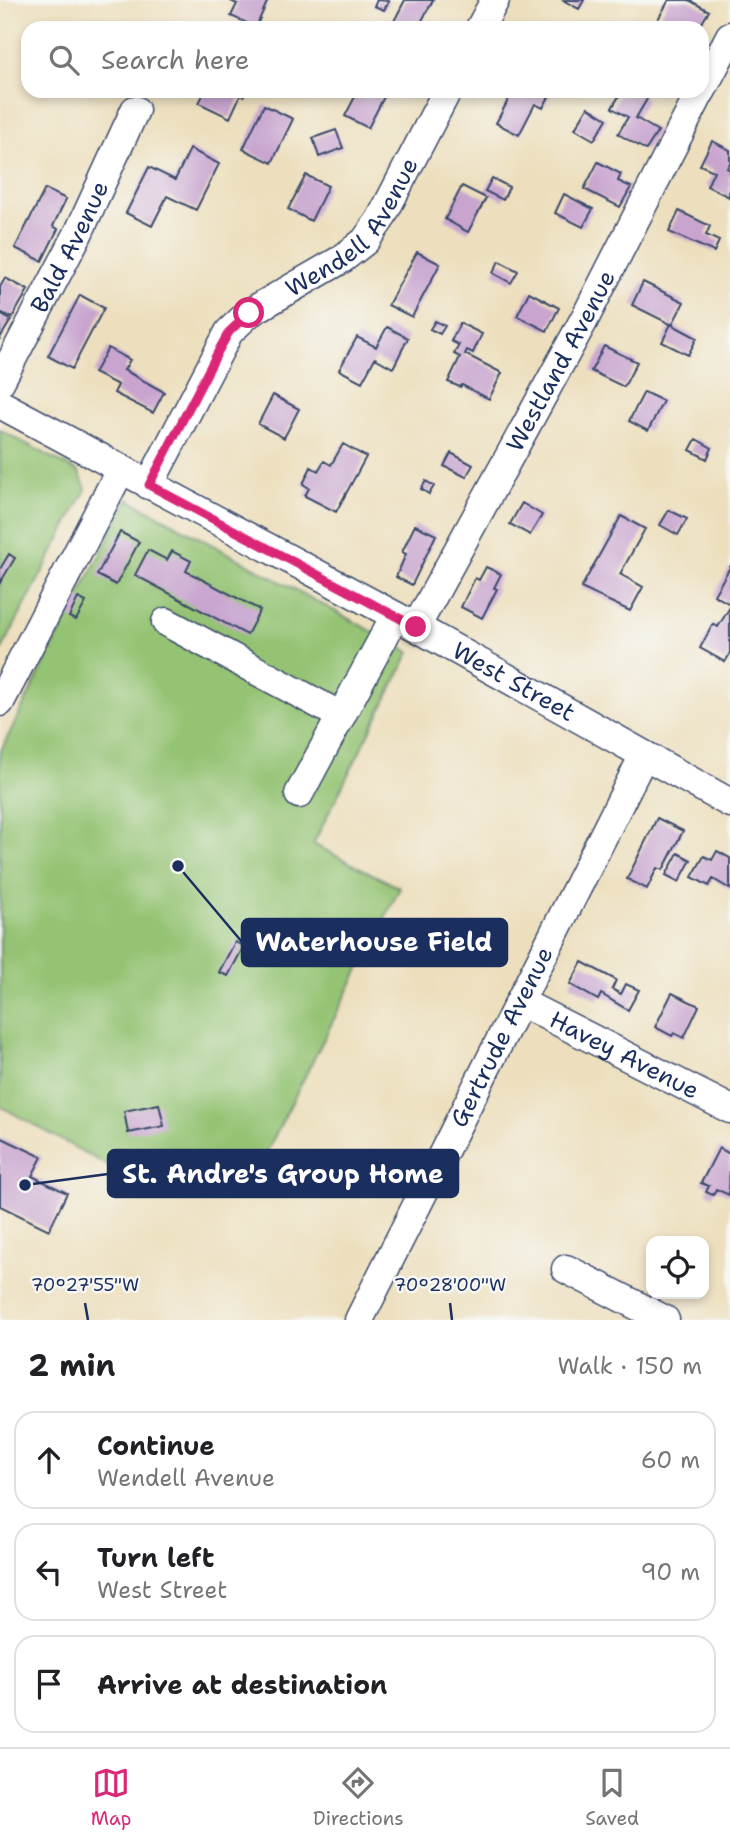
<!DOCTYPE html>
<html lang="en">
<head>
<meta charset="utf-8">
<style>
	body { margin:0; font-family:"Shantell Sans",sans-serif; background:#f2f2f2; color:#202124 }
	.controls { position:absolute; right:21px; bottom:21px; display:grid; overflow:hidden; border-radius:14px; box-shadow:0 4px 10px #0003 }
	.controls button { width:63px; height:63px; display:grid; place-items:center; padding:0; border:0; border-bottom:2px solid #e0e0e0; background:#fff; color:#202124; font:35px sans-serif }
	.stop { position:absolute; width:21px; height:21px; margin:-16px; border:5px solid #db2777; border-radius:50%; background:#fff }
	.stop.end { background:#db2777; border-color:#fff; box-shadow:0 2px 7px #0008 }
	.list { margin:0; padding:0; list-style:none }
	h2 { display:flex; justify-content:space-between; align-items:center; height:91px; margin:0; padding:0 28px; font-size:30px }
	h2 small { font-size:23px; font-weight:400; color:#757577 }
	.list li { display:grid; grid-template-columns:46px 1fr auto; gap:21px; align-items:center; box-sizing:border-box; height:98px; margin:0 14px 14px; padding:0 14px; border:2px solid #e0e0e0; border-radius:21px }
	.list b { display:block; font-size:26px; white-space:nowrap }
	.list p { margin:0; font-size:23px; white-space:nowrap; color:#757577 }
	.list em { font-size:23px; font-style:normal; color:#757577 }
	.icon { flex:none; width:38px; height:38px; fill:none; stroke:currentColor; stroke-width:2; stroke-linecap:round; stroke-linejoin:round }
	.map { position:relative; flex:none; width:730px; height:1320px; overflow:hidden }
	.search { position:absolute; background:#fff; box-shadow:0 4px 10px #0003; left:21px; right:21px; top:21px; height:77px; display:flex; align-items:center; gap:18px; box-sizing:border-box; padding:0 24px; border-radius:21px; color:#757577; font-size:26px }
	.sheet { height:427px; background:#fff }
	nav { display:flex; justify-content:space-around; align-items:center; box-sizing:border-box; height:98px; border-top:2px solid #e0e0e0; background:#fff; font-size:19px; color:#757577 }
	nav a { display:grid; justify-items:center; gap:4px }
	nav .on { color:#db2777 }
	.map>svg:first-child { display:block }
	.green { fill:#94c373; stroke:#587968; stroke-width:2 }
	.building { fill:#c8a4cf }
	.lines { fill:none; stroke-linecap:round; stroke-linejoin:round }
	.minor-casing { stroke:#3a496c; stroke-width:31 }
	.minor { stroke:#fff; stroke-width:28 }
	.route { stroke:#db2777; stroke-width:9 }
	.ticks { fill:none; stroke:#1b2f5e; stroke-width:2.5 }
	.labels { text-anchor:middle; stroke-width:5; stroke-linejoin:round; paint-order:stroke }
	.street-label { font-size:24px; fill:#1b2f5e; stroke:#f6f6f2 }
	.ticks-label { font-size:18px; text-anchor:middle; fill:#1b2f5e; stroke:#f6f6f2; stroke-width:5; stroke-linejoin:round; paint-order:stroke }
	.leader { fill:none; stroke:#1b2f5e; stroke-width:2.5 }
	.callout-dot { fill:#1b2f5e; stroke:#f6f6f2; stroke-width:2.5 }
	.callout { fill:#1b2f5e; stroke:#1b2f5e; stroke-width:2.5 }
	.callout-label { font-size:26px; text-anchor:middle; font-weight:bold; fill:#fff }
</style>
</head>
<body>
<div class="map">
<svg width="730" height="1320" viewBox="0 0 730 1320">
	<rect width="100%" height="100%" fill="#f6f6f2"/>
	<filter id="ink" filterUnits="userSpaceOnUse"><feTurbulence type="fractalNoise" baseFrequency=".0143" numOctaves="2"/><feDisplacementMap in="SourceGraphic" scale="14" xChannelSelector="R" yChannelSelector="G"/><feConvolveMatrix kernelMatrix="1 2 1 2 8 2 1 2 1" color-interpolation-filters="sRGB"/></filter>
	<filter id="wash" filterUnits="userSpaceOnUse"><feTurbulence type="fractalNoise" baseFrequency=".00686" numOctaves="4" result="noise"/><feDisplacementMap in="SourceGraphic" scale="28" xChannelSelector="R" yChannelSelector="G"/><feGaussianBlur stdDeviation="1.57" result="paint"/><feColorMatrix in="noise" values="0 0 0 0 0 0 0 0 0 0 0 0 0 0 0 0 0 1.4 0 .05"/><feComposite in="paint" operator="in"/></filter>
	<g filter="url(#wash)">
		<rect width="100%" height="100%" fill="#eddfbd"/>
		<path class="green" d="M0 430 79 472 86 489 0 653Z
			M128 499 410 652 313 844 400 888 245 1195 153 1153 137 1182 0 1106V752Z"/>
		<g id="blocks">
			<path class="building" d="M229 0H268L256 27 231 16 237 4Z
				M377 0 389 1 384 10 374 6Z
				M405 0H433L418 28H402L393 23Z
				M562 0H584L579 9Z
				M669 0H689L709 11 699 28H653Z
				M205 91H246L244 96 241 94 230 118 199 103Z
				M358 91H377L385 95 368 128 345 116Z
				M513 91 521 93 522 91H552L543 108 535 104 519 135 496 123Z
				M622 91H634L647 99 636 118 658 131 646 150 618 134 628 117 612 108Z
				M264 105 293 119 272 163 243 149Z
				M588 107 607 119 594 140 575 129Z
				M336 130 343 148 319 157 313 138Z
				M712 141 730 150V163L727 168 730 170 729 197 707 186 714 171 700 165Z
				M190 149 219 164 196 210 167 196 152 226 126 213 149 167 175 180Z
				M598 162 621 174 618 181 631 187 620 207 584 189Z
				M306 175 328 186 311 221 288 209Z
				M492 178 509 187 503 200 485 191Z
				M462 186 486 198 468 232 445 219Z
				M45 189 66 199 53 226 58 229 42 261 15 248Z
				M564 194 593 209 583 227 555 213Z
				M679 211 710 226 706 235 719 241 714 252 669 232Z
				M417 252 440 264 412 317 388 305Z
				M499 261 518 271 511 283 493 273Z
				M5 278 28 290 12 318 0 312V287Z
				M643 282 684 302 672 325 632 305Z
				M529 292 559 308 547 331 517 316Z
				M80 295 104 308 72 369 48 356Z
				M0 314 11 320 0 338Z
				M435 321 445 326 440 334 430 329Z
				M460 323 482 334 473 353 467 350 465 354 502 373 489 399 462 385 460 387 448 382 460 357 454 354 459 345 451 341Z
				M671 324 697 338 688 355 662 342Z
				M387 327 408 338 393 368 375 358 362 382 339 370 357 337 376 347Z
				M604 346 637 362 624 387 591 371Z
				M108 348 130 360 124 370 164 392 153 413 114 393 118 385 94 373Z
				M644 392 663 401 648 431 629 421Z
				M273 395 299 409 284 438 258 424Z
				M696 439 712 448 707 459 690 450Z
				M343 444 366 457 336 512 305 496 309 488 303 484 311 467 318 471 324 461 331 465Z
				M451 453 473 465 466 477 444 466Z
				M426 481 434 486 429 494 421 489Z
				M522 503 542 515 530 535 510 524Z
				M669 510 687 519 678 535 660 525Z
				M621 516 645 529 620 574 643 587 630 611 581 588Z
				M415 525 436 535 412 585 396 577 406 554 402 552Z
				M120 532 139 542 116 585 97 575Z
				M148 550 167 560 172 551 191 561 186 571 260 610 247 635 135 575Z
				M9 554 15 558 0 583V569Z
				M486 567 501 574 494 588 497 589 482 618 461 607 475 578 479 580Z
				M730 567V604L714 595Z
				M78 598 86 602 76 620 69 617Z
				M730 607V654L725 662 700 648 713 624 718 627Z
				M657 818 683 831 663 870 657 868 647 889 627 879Z
				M717 851 730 858V889L713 879 709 886 692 877 704 856 712 860Z
				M678 853 691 860 679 882 666 875Z
				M235 942 244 946 228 976 219 972Z
				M582 962 616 980 612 989 621 994 626 984 639 990 628 1010 601 994 598 1000 570 984Z
				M672 993 699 1006 684 1038 674 1033 672 1036 655 1027Z
				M159 1104 164 1126 128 1133 124 1111Z
				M0 1137 42 1157 32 1176 67 1193 49 1230 0 1206Z
				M719 1148 730 1154 729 1195 716 1189 713 1195 706 1192 709 1186 701 1183Z"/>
		</g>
	</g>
	<g filter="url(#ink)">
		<use href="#blocks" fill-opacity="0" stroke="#3a496c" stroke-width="2"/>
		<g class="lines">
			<defs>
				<g id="minor">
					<path d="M480 28 495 0"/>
					<path d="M702 90 730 36"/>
					<path id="s1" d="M0 382 78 234 135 110"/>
					<path id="s2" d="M0 404 416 627 730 803"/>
					<path id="s3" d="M149 485 229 332 249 313 342 259 365 241 380 220 447 91"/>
					<path d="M166 622 341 716"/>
					<path id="s4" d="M416 627 585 318 701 91"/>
					<path d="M0 702 121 469"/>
					<path d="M299 794 395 616"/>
					<path id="s5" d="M520 1002 730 1109"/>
					<path d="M566 1269 665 1320"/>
					<path id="s6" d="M359 1320 644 755"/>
				</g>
			</defs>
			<use href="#minor" class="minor-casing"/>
			<use href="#minor" class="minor"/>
		</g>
	</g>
	<g class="lines" filter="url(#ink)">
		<path class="route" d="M249 313 229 332 220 348 149 485 416 627"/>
	</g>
	<path class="ticks" d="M85 1303 88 1320M450 1303 452 1320"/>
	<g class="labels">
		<g class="street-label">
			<text dy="8" stroke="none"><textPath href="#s3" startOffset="338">Wendell Avenue</textPath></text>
			<text dy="8" stroke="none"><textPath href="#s1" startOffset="152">Bald Avenue</textPath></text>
			<text dy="8" stroke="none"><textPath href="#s4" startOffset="303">Westland Avenue</textPath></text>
			<text dy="8" stroke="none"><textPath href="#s2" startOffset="584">West Street</textPath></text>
			<text dy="8" stroke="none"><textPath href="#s6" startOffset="317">Gertrude Avenue</textPath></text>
			<text dy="8" stroke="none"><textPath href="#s5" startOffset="117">Havey Avenue</textPath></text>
		</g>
	</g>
	<g class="ticks-label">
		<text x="85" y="1291">70°27'55"W</text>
		<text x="450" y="1291">70°28'00"W</text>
	</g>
	<path class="leader" d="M178 866L242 942M25 1185L108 1174"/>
	<g class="callout-dot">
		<circle cx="178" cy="866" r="7"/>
		<circle cx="25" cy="1185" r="7"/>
	</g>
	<g class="callout">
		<rect x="242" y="919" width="265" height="47" rx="7"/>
		<rect x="108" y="1150" width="350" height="47" rx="7"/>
	</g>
	<g class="callout-label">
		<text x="374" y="951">Waterhouse Field</text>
		<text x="283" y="1183">St. Andre's Group Home</text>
	</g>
</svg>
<div class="controls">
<button><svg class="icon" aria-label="locate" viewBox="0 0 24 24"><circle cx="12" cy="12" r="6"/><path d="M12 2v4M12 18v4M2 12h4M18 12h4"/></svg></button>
</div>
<div class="stop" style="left:249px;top:313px"></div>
<div class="stop end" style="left:416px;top:627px"></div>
<div class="search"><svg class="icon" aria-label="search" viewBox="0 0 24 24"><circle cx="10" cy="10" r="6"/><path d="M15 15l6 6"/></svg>Search here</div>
</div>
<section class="sheet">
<h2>2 min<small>Walk · 150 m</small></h2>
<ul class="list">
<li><svg class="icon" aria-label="ahead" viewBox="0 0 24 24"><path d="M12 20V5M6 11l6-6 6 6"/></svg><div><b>Continue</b><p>Wendell Avenue</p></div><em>60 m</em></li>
<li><svg class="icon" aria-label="left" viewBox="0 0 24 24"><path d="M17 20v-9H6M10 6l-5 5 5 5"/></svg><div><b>Turn left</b><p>West Street</p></div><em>90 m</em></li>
<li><svg class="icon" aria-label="arrive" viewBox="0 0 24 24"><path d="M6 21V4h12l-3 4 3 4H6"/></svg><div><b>Arrive at destination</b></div></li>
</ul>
</section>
<nav>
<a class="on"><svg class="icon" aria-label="map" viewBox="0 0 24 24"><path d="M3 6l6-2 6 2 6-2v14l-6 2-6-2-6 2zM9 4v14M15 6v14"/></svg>Map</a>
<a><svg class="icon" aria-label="directions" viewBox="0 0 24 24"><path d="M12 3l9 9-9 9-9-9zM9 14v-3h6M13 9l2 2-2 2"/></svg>Directions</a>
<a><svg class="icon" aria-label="saved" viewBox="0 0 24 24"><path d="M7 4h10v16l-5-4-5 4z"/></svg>Saved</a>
</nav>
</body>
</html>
